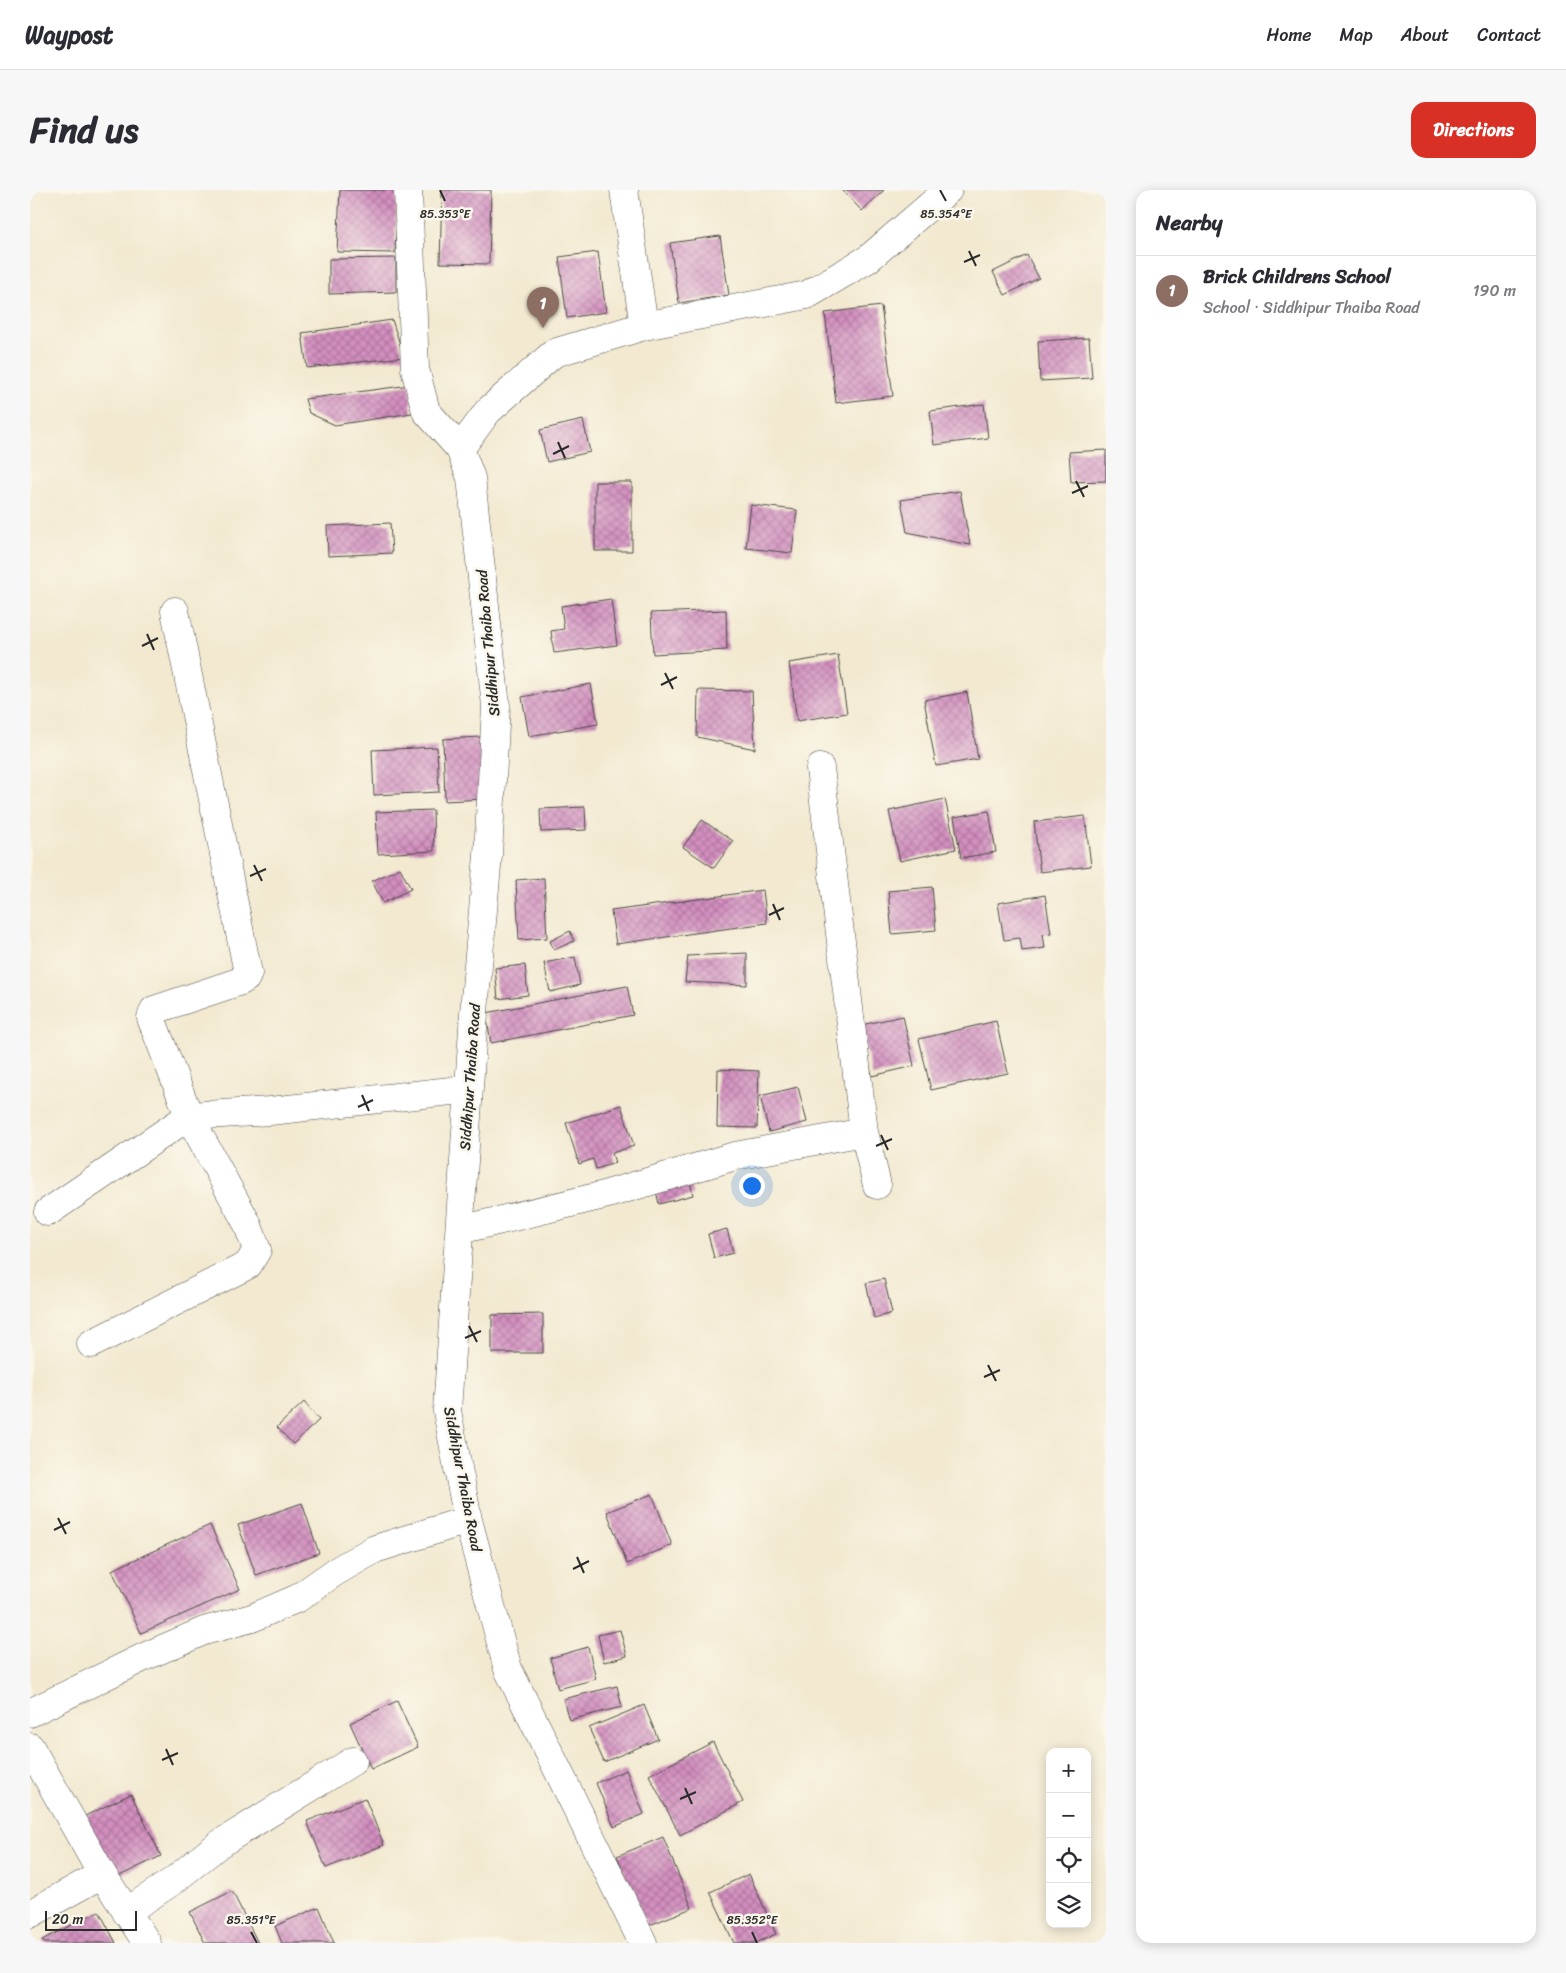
<!DOCTYPE html>
<html lang="en">
<head>
<meta charset="utf-8">
<style>
	body { margin:0; font-family:Sriracha,sans-serif; background:#f7f7f7; color:#2b2b33 }
	.controls { position:absolute; right:15px; bottom:15px; display:grid; overflow:hidden; border-radius:10px; box-shadow:0 2px 12px #0003 }
	.controls button { width:45px; height:45px; display:grid; place-items:center; padding:0; border:0; border-bottom:1px solid #e1e1e2; background:#fff; color:#2b2b33; font:25px sans-serif }
	.scale { position:absolute; left:15px; bottom:12px; width:92px; box-sizing:border-box; padding-left:5px; border:2px solid #2b2b2b; border-top:0; font-size:14px; line-height:18px; white-space:nowrap; color:#2b2b2b; -webkit-text-stroke:4px #fbf7ec; paint-order:stroke }
	.you { position:absolute; left:721px; top:995px; width:18px; height:18px; margin:-12px; border:4px solid #fff; border-radius:50%; background:#1a73e8; box-shadow:0 0 0 8px #1a73e833 }
	.badge { display:grid; place-items:center; width:32px; height:32px; border-radius:50%; background:#d93025; color:#fff; font-size:16px; font-weight:700 }
	.pin { position:absolute; translate:-50% -41px; filter:drop-shadow(0 1px 2px #0008) }
	.pin::after { content:''; position:absolute; top:26px; width:18px; height:15px; background:inherit; clip-path:polygon(0 0,100% 0,50% 100%) }
	.list { margin:0; padding:0; list-style:none }
	h2 { display:flex; justify-content:space-between; align-items:center; height:65px; margin:0; padding:0 20px; font-size:21px }
	h2 small { font-size:16px; font-weight:400; color:#7c7c81 }
	.list li { display:grid; grid-template-columns:32px 1fr auto; gap:15px; align-items:center; box-sizing:border-box; height:70px; padding:0 20px; border-top:1px solid #e1e1e2 }
	.list b { display:block; font-size:19px; white-space:nowrap }
	.list p { margin:0; font-size:16px; white-space:nowrap; color:#7c7c81 }
	.list em { font-size:16px; font-style:normal; color:#7c7c81 }
	.icon { flex:none; width:28px; height:28px; fill:none; stroke:currentColor; stroke-width:2; stroke-linecap:round; stroke-linejoin:round }
	.map { position:relative; flex:none; width:1076px; height:1753px; overflow:hidden; border-radius:15px }
	header { display:flex; align-items:center; gap:30px; box-sizing:border-box; height:70px; padding:0 25px; background:#fff; border-bottom:1px solid #e1e1e2 }
	header strong { font-size:24px }
	nav { display:flex; gap:28px; margin-inline-start:auto; font-size:18px }
	.intro { display:flex; align-items:center; justify-content:space-between; box-sizing:border-box; height:120px; padding:0 30px }
	h1 { margin:0; font-size:35px }
	.button { padding:12px 22px; border-radius:15px; background:#d93025; color:#fff; font-size:18px; font-weight:700 }
	main { display:flex; gap:30px; padding:0 30px }
	aside { flex:1; background:#fff; border-radius:15px; box-shadow:0 2px 12px #0003 }
	.map>svg:first-child { display:block }
	.building { fill:url(#building-cross-hatch) }
	.lines { fill:none; stroke-linecap:round; stroke-linejoin:round }
	.minor-casing { stroke:#494844; stroke-width:29 }
	.minor { stroke:#fff; stroke-width:28 }
	.ticks { fill:none; stroke:#2b2b2b; stroke-width:2 }
	.labels { text-anchor:middle; stroke-width:5; stroke-linejoin:round; paint-order:stroke }
	.street-label { font-size:15px; fill:#2b2b2b; stroke:#fbf7ec }
	.ticks-label { font-size:12px; text-anchor:middle; fill:#2b2b2b; stroke:#fbf7ec; stroke-width:5; stroke-linejoin:round; paint-order:stroke }
</style>
</head>
<body>
<header>
<strong>Waypost</strong>
<nav><a>Home</a><a>Map</a><a>About</a><a>Contact</a></nav>
</header>
<div class="intro"><h1>Find us</h1><a class="button">Directions</a></div>
<main>
<div class="map">
<svg width="1076" height="1753" viewBox="0 0 1076 1753">
	<defs>
		<pattern id="building-cross-hatch" width="8" height="8" patternUnits="userSpaceOnUse" patternTransform="scale(1.25)"><rect width="8" height="8" fill="#d38fc0"/><path d="M0 0l8 8M0 8l8-8" fill="none" stroke="#ab759c"/></pattern>
	</defs>
	<rect width="100%" height="100%" fill="#fbf7ec"/>
	<filter id="ink" filterUnits="userSpaceOnUse"><feTurbulence type="fractalNoise" baseFrequency=".02" numOctaves="2"/><feDisplacementMap in="SourceGraphic" scale="10" xChannelSelector="R" yChannelSelector="G"/><feConvolveMatrix kernelMatrix="1 2 1 2 8 2 1 2 1" color-interpolation-filters="sRGB"/></filter>
	<filter id="wash" filterUnits="userSpaceOnUse"><feTurbulence type="fractalNoise" baseFrequency=".0096" numOctaves="4" result="noise"/><feDisplacementMap in="SourceGraphic" scale="20" xChannelSelector="R" yChannelSelector="G"/><feGaussianBlur stdDeviation="1.12" result="paint"/><feColorMatrix in="noise" values="0 0 0 0 0 0 0 0 0 0 0 0 0 0 0 0 0 1.4 0 .05"/><feComposite in="paint" operator="in"/></filter>
	<g filter="url(#wash)">
		<rect width="100%" height="100%" fill="#f2e9d0"/>
		<g id="blocks">
			<path class="building" d="M310 0H367L365 63 307 62Z
				M412 0H461L459 74 410 73Z
				M812 0H854L832 21Z
				M690 46 699 105 649 113 640 53Z
				M568 62 576 122 537 128 529 67Z
				M997 65 1009 88 975 105 963 82Z
				M366 68V102L299 104V69Z
				M851 116 863 206 806 213 795 123Z
				M362 130 374 167 277 178 272 143Z
				M1059 148 1062 188 1010 191 1008 151Z
				M380 195 382 223 305 235 279 223 275 209Z
				M954 214 958 248 904 255 900 221Z
				M553 230 560 262 517 272 510 240Z
				M1076 260V291L1041 292 1039 262Z
				M565 292H602V361H565Z
				M930 301 940 355 877 342 871 310Z
				M721 315 767 320 762 363 716 358Z
				M360 333 362 363 298 366 297 336Z
				M581 409 587 455 524 463 521 441 534 439 531 416Z
				M696 420 697 460 623 464 621 423Z
				M808 465 817 523 767 531 759 473Z
				M561 494 568 534 499 546 492 507Z
				M668 500 722 501 725 559 667 547Z
				M937 502 948 569 906 576 894 510Z
				M451 547 454 609 415 611 413 549Z
				M407 557 409 602 344 605 342 560Z
				M915 609 926 659 870 671 859 621Z
				M555 617 556 640 511 642 510 619Z
				M403 620 404 661 348 664 346 622Z
				M959 621 966 662 931 668 924 627Z
				M1055 626 1061 676 1010 682 1004 632Z
				M672 630 703 651 684 678 653 657Z
				M370 678 381 699 353 713 342 691Z
				M514 688 517 748 489 750 486 690Z
				M902 697 906 740 862 744 858 701Z
				M733 700 737 733 586 754 581 721Z
				M1015 705 1021 743 1013 744 1015 758 992 761 990 748 974 750 968 713Z
				M540 741 544 751 524 760 520 751Z
				M717 763V795L655 792 658 766Z
				M545 767 550 795 520 802 514 773Z
				M495 775 498 805 468 809 465 778Z
				M597 796 603 825 461 853 456 823Z
				M873 826 884 876 842 886 831 835Z
				M966 831 978 883 901 900 889 849Z
				M688 879 729 881 727 938 687 937Z
				M768 897 777 932 739 942 730 906Z
				M591 915 604 956 582 963 585 973 566 979 563 969 549 974 536 933Z
				M655 970 663 1005 629 1014 621 978Z
				M697 1039 703 1063 684 1068 678 1044Z
				M854 1089 862 1123 844 1128 836 1093Z
				M513 1124V1163H462V1125Z
				M274 1212 289 1230 263 1254 247 1237Z
				M622 1304 642 1355 597 1374 577 1322Z
				M272 1313 289 1363 226 1385 208 1335Z
				M180 1335 210 1399 111 1443 82 1380Z
				M590 1440 597 1466 574 1472 568 1445Z
				M558 1457 566 1489 528 1499 520 1468Z
				M587 1496 592 1517 539 1530 533 1509Z
				M367 1511 388 1557 341 1579 320 1533Z
				M614 1515 628 1549 574 1572 559 1538Z
				M683 1552 713 1612 650 1645 619 1585Z
				M596 1580 614 1624 584 1637 566 1593Z
				M101 1604 131 1666 85 1688 55 1626Z
				M335 1608 354 1655 296 1678 277 1631Z
				M633 1647 662 1718 617 1736 587 1666Z
				M719 1684 746 1744 726 1753H704L680 1702Z
				M202 1701 228 1753H175L160 1722Z
				M289 1717 304 1753H252L245 1736Z
				M69 1721 86 1753H14L12 1750Z"/>
		</g>
	</g>
	<g filter="url(#ink)">
		<use href="#blocks" fill-opacity="0" stroke="#494844" stroke-width="1"/>
		<g class="lines">
			<defs>
				<path id="minor" d="M378 0 385 179 396 221 430 259 441 288 466 516 458 665 445 809 417 1221 438 1330 478 1479 613 1753
					M594 0 614 136
					M430 259 458 221 524 163 614 136 777 105 838 69 918 0
					M790 578 834 942 847 995
					M18 1022 159 926 240 921 439 899
					M430 1040 574 1005 705 966 834 942
					M61 1154 218 1075 227 1060 217 1033 159 926 121 828 124 820 211 791 216 788 218 783 145 421
					M0 1523 116 1466 174 1441 222 1428 268 1408 305 1382 345 1359 438 1330
					M0 1557 72 1684 117 1753
					M96 1722 143 1691 188 1655 323 1571
					M0 1724 72 1684"/>
			</defs>
			<use href="#minor" class="minor-casing"/>
			<use href="#minor" class="minor"/>
		</g>
	</g>
	<path class="ticks" d="M410 0 415 11M910 0 916 11M939 61 946 76M934 72 950 65M528 252 535 268M523 264 539 256M1046 291 1054 307M1042 303 1058 296M117 444 124 460M112 456 128 448M635 483 643 499M631 495 647 487M224 675 232 691M220 686 236 679M743 714 750 730M739 725 754 718M332 905 339 921M328 917 343 910M851 945 858 960M846 956 862 949M439 1136 447 1152M435 1148 451 1141M958 1175 966 1191M954 1187 970 1180M28 1328 36 1344M24 1340 40 1332M547 1367 554 1383M543 1379 559 1371M136 1559 143 1575M132 1570 148 1563M655 1598 662 1614M650 1609 666 1602M221 1742 227 1753M722 1742 727 1753"/>
	<g class="labels">
		<g class="street-label">
			<text transform="translate(458 453) rotate(-95)" y="5">Siddhipur Thaiba Road</text>
			<text transform="translate(440 887) rotate(-86)" y="5">Siddhipur Thaiba Road</text>
			<text transform="translate(433 1289) rotate(79)" y="5">Siddhipur Thaiba Road</text>
		</g>
	</g>
	<g class="ticks-label">
		<text x="415" y="28">85.353°E</text>
		<text x="916" y="28">85.354°E</text>
		<text x="221" y="1734">85.351°E</text>
		<text x="722" y="1734">85.352°E</text>
	</g>
</svg>
<div class="controls">
<button>+</button>
<button>−</button>
<button><svg class="icon" aria-label="locate" viewBox="0 0 24 24"><circle cx="12" cy="12" r="6"/><path d="M12 2v4M12 18v4M2 12h4M18 12h4"/></svg></button>
<button><svg class="icon" aria-label="layers" viewBox="0 0 24 24"><path d="M12 4l9 5-9 5-9-5zM3 14l9 5 9-5"/></svg></button>
</div>
<div class="scale">20 m</div>
<div class="you"></div>
<div class="pin badge" style="left:513px;top:138px;background:#8d6e63">1</div>
</div>
<aside>
<h2>Nearby<small></small></h2>
<ul class="list">
<li><span class="badge" style="background:#8d6e63">1</span><div><b>Brick Childrens School</b><p>School · Siddhipur Thaiba Road</p></div><em>190 m</em></li>
</ul>
</aside>
</main>
</body>
</html>
